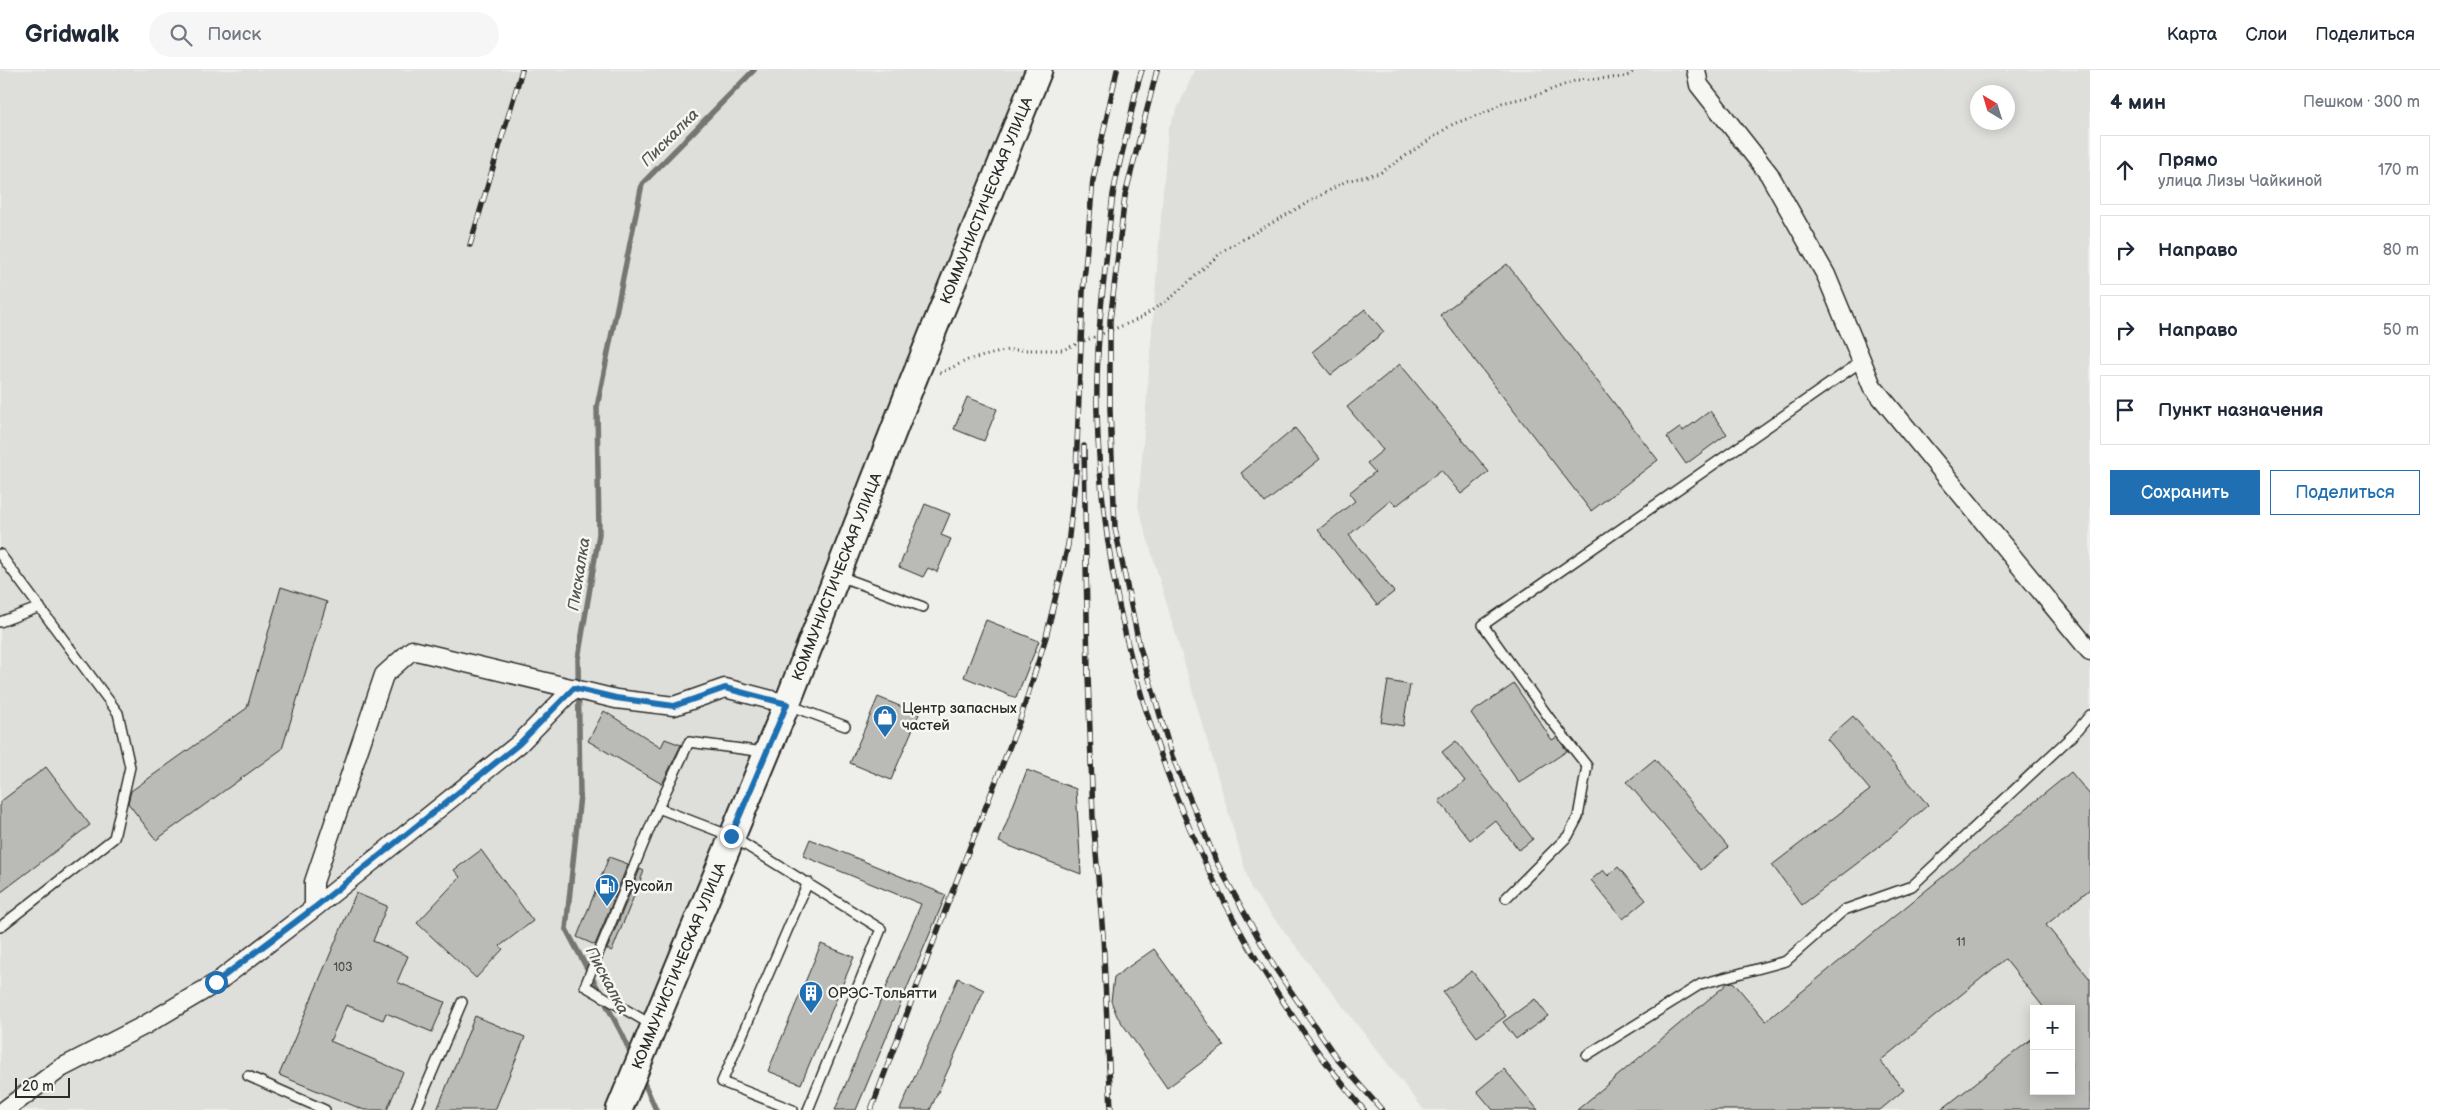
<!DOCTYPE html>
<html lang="ru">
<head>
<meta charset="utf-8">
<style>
	body { margin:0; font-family:"Balsamiq Sans",sans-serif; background:#f6f6f7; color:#1f2937 }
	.controls { position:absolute; right:15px; bottom:15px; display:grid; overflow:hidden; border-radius:0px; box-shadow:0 2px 12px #0003 }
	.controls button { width:45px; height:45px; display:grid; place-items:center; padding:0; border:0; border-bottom:1px solid #e0e1e3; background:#fff; color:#1f2937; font:25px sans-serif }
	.compass { position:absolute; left:1970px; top:15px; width:45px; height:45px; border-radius:50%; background:#fff; box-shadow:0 2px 12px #0003; rotate:322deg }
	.scale { position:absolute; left:15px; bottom:12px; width:55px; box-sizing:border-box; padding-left:5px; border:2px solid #2b2b2b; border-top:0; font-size:14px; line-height:18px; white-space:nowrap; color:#2b2b2b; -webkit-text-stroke:4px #f6f6f2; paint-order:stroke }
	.stop { position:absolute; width:15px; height:15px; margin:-11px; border:4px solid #1f6fb2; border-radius:50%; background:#fff }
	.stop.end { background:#1f6fb2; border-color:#fff; box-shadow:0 1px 5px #0008 }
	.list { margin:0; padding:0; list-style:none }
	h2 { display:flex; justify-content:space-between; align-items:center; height:65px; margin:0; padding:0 20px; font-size:21px }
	h2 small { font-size:16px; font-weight:400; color:#747a83 }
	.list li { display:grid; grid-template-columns:32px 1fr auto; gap:15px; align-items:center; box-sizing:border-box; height:70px; margin:0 10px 10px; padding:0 10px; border:1px solid #e0e1e3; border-radius:0px }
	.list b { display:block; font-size:19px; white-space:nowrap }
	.list p { margin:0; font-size:16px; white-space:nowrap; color:#747a83 }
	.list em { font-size:16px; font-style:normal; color:#747a83 }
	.actions { display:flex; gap:10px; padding:15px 20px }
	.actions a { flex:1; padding:11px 0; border:1px solid #1f6fb2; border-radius:0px; text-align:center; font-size:18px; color:#1f6fb2 }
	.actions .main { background:#1f6fb2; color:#fff }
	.icon { flex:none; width:28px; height:28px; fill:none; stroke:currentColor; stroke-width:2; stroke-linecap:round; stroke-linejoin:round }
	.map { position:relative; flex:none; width:2090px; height:1040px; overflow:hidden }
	header { display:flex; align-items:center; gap:30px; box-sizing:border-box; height:70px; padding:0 25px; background:#fff; border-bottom:1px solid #e0e1e3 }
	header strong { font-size:24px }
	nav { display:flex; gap:28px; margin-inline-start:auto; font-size:18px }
	.search { width:350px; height:45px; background:#f6f6f7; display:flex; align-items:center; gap:12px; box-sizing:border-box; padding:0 18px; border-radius:28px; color:#747a83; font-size:19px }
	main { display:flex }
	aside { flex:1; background:#fff }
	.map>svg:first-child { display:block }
	.built { fill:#dededb; fill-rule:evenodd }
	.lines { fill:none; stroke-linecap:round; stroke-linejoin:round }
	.stream { stroke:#757573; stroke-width:5.5 }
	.building { fill:#babab7; stroke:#2b2b2b }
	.service-casing { stroke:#2b2b2b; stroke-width:12 }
	.minor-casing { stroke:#2b2b2b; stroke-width:21 }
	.secondary-casing { stroke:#2b2b2b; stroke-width:29 }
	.path { stroke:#2b2b2b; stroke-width:3; stroke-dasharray:1 4; stroke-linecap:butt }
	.service { stroke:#f6f6f2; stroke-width:9 }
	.minor { stroke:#f6f6f2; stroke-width:18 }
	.secondary { stroke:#f6f6f2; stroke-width:25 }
	.rail-casing { stroke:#2b2b2b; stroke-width:5.5 }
	.rail { stroke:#f6f6f2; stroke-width:4; stroke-dasharray:11; stroke-linecap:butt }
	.route { stroke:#1f6fb2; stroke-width:6 }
	.labels { text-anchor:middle; stroke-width:5; stroke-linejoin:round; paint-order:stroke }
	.number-label { font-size:12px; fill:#4f4f4e }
	.street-label { font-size:15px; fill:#2b2b2b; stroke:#f6f6f2 }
	.poi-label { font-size:15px; fill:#2b2b2b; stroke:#f6f6f2; text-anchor:start }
	.water-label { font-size:16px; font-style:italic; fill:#565655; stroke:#f6f6f2 }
</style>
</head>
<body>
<header>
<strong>Gridwalk</strong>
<div class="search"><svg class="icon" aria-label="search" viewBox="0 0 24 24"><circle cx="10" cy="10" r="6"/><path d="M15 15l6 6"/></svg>Поиск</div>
<nav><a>Карта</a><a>Слои</a><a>Поделиться</a></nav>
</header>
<main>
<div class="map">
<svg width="2090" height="1040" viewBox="0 0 2090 1040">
	<rect width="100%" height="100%" fill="#eeeeea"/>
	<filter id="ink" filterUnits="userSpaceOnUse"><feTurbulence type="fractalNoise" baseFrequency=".02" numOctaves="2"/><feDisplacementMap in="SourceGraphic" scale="10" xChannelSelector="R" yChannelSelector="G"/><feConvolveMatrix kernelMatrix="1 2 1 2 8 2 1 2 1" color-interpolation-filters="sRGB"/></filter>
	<g filter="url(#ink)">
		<path class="built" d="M0 0H1034L612 1040H0Z
			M1195 0H2090V1040H1424L1251 819 1138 437 1168 59ZM1978 22H2008V52H1978ZM2034 939H2071V1021H2034Z"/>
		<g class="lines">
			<path class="stream" d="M633 988 622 964 566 859 580 725 578 589 599 464 597 337 642 114 754 0
				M641 1006 656 1040"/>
		</g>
		<path class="building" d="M1507 194 1658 390 1591 441 1440 245Z
			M1365 239 1384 262 1331 305 1312 282Z
			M1400 294 1489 402 1461 424 1441 400 1396 436 1391 430 1349 465 1394 522 1377 535 1318 460 1355 431 1349 423 1375 402 1367 393 1383 380 1347 337Z
			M967 327 997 339 984 371 954 359Z
			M1710 341 1727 364 1686 394 1667 367 1681 357 1683 361Z
			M1295 358 1320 389 1265 433 1241 403Z
			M925 434 950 444 941 465 951 469 937 502 928 498 923 507 899 497Z
			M281 517 327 532 282 679 156 770 128 733 131 721 247 638Z
			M986 550 1039 571 1016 628 964 607Z
			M1388 611 1410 615 1403 656 1381 652Z
			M1514 614 1552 670 1557 667 1567 681 1519 713 1471 643Z
			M878 627 919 644 891 710 850 693Z
			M604 641 661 677 665 669 681 675 662 714 588 671Z
			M1853 646 1928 735 1884 773 1802 835 1772 795 1870 720 1827 669Z
			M1456 671 1533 769 1519 780 1495 750 1470 770 1439 731 1465 711 1442 682Z
			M1655 689 1728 777 1701 800 1627 712Z
			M46 697 90 755 0 823V732Z
			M1027 700 1076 719 1081 804 999 772Z
			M2071 702 2090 725V819L2046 855 2090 909V1040H1941L2034 967V1021H2071V939H2045L2005 889 1880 991 1904 1020 1880 1040H1577L1728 913 1733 912 1766 951Z
			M810 769 946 825 856 1040H835L921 834 803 786Z
			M481 780 533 851 500 876 503 879 476 908 417 853 460 807 454 800Z
			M609 787 628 794 595 875 577 867Z
			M1618 797 1646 830 1623 849 1591 810 1603 800 1608 806Z
			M640 799 644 801 612 881 607 879Z
			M356 823 387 836 373 871 408 886 397 912 445 932 432 962 386 943 383 950 346 935 330 971 403 1002 387 1040H364L279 1005Z
			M821 874 854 887 801 1014 768 1001Z
			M1154 879 1224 976 1167 1018 1117 946 1111 931 1114 907Z
			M1472 901 1506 946 1477 967 1443 922Z
			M958 908 984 920 930 1040H900Z
			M1535 929 1548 946 1516 969 1503 952Z
			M475 946 525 967 495 1040H437Z
			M1504 999 1538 1040H1493L1477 1021Z"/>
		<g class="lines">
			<defs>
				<path id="service" d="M0 484 118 643 130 697 114 768 0 857
					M839 506 923 537
					M0 552 40 537
					M789 635 845 656
					M764 682 689 672 658 738 731 766 881 859 808 1040
					M1506 828 1568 766 1578 747 1587 696 1550 649 1483 555 1862 291
					M652 955 585 916 658 738
					M1587 985 1701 914 1786 891 1844 840 1912 816 2075 663 2090 645
					M248 1006 325 1040
					M416 1040 462 932
					M793 1040 722 1012 808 812"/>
				<path id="minor" d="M1696 0 1699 15 1769 104 1826 205 1872 316 2090 581
					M314 838V812L384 605 412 580 616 629 674 636 725 618 787 634
					M5 1040 61 998 145 955 216 913 314 838 519 674 574 618"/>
				<g id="secondary">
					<path id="s1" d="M619 1040 787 634 911 316 1039 0"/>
				</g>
			</defs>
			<use href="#service" class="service-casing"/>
			<use href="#minor" class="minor-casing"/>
			<use href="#secondary" class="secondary-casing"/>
			<path class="path" d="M940 303 968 290 1008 280H1062L1139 249 1173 226 1224 180 1346 111 1380 103 1453 54 1489 41 1502 33 1537 25 1577 10 1625 7 1636 0"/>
			<use href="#service" class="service"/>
			<use href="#minor" class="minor"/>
			<use href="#secondary" class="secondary"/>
			<defs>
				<path id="rail" d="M1142 0C1136 17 1133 36 1129 54 1124 77 1117 101 1113 125 1110 147 1108 169 1106 191 1100 241 1096 291 1097 341 1103 596 1200 846 1364 1040
					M1157 0 1125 126 1110 251V340L1115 458 1139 574 1172 686 1217 793 1275 898 1338 990 1382 1040
					M470 175 522 0
					M1084 376 1088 604 1093 748 1103 865 1111 1040
					M871 1040 951 825 1020 650 1046 567 1068 475 1076 402 1083 222 1093 110 1117 0"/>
			</defs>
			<use href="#rail" class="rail-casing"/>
			<use href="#rail" class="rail"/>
		</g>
	</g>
	<g class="lines" filter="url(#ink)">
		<path class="route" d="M216 912 314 838 519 674 574 618 616 628 674 636 725 618 787 634 731 766"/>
	</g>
	<defs>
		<symbol id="shop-pin" viewBox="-11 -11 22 30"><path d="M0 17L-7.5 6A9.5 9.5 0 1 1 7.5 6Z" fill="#1f6fb2" stroke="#f6f6f2"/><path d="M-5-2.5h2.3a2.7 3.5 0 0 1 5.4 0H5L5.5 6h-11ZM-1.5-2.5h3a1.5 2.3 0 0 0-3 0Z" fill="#fff"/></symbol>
		<symbol id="fuel-pin" viewBox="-11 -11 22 30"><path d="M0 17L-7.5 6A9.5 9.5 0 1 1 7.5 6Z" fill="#1f6fb2" stroke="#f6f6f2"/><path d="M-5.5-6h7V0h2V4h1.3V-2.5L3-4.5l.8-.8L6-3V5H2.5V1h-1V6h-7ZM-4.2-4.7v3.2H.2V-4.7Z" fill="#fff"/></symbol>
		<symbol id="building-pin" viewBox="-11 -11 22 30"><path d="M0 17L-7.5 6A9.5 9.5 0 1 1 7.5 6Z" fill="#1f6fb2" stroke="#f6f6f2"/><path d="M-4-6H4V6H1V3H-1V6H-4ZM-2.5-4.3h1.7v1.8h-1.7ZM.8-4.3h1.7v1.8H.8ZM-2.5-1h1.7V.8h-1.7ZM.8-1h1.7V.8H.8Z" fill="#fff"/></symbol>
	</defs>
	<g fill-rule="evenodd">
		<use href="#shop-pin" x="871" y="633" width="28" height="38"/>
		<use href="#fuel-pin" x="593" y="802" width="28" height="38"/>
		<use href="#building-pin" x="797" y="909" width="28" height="38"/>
	</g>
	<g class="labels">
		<g class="number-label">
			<text x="1961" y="876">11</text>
			<text x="343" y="901">103</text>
		</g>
		<g class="street-label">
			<text dy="5" stroke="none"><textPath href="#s1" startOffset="981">КОММУНИСТИЧЕСКАЯ УЛИЦА</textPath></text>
			<text dy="5" stroke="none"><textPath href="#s1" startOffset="576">КОММУНИСТИЧЕСКАЯ УЛИЦА</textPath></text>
			<text dy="5" stroke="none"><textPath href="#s1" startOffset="156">КОММУНИСТИЧЕСКАЯ УЛИЦА</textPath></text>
		</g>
		<g class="poi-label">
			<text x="902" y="643">Центр запасных<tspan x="902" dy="17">частей</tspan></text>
			<text x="624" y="821">Русойл</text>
			<text x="828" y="928">ОРЭС-Тольятти</text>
		</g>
		<g class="water-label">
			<text transform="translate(669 67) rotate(-45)" y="6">Пискалка</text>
			<text transform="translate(578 504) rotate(-81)" y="6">Пискалка</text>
			<text transform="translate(608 910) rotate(62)" y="6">Пискалка</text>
		</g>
	</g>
</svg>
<div class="controls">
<button>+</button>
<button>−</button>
</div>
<svg class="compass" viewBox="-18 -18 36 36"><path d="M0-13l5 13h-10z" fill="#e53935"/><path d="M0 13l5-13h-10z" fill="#747a83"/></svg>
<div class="scale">20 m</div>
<div class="stop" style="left:216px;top:912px"></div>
<div class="stop end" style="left:731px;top:766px"></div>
</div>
<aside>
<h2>4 мин<small>Пешком · 300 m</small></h2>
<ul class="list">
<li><svg class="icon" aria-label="ahead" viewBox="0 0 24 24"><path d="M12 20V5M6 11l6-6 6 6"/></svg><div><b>Прямо</b><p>улица Лизы Чайкиной</p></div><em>170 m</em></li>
<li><svg class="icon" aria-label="right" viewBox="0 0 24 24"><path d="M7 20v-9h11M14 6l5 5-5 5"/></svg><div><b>Направо</b></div><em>80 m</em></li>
<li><svg class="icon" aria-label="right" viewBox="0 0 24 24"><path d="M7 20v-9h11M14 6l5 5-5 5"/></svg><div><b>Направо</b></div><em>50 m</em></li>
<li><svg class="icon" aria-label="arrive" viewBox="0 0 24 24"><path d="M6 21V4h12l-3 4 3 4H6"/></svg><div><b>Пункт назначения</b></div></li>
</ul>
<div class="actions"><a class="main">Сохранить</a><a>Поделиться</a></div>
</aside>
</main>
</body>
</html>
